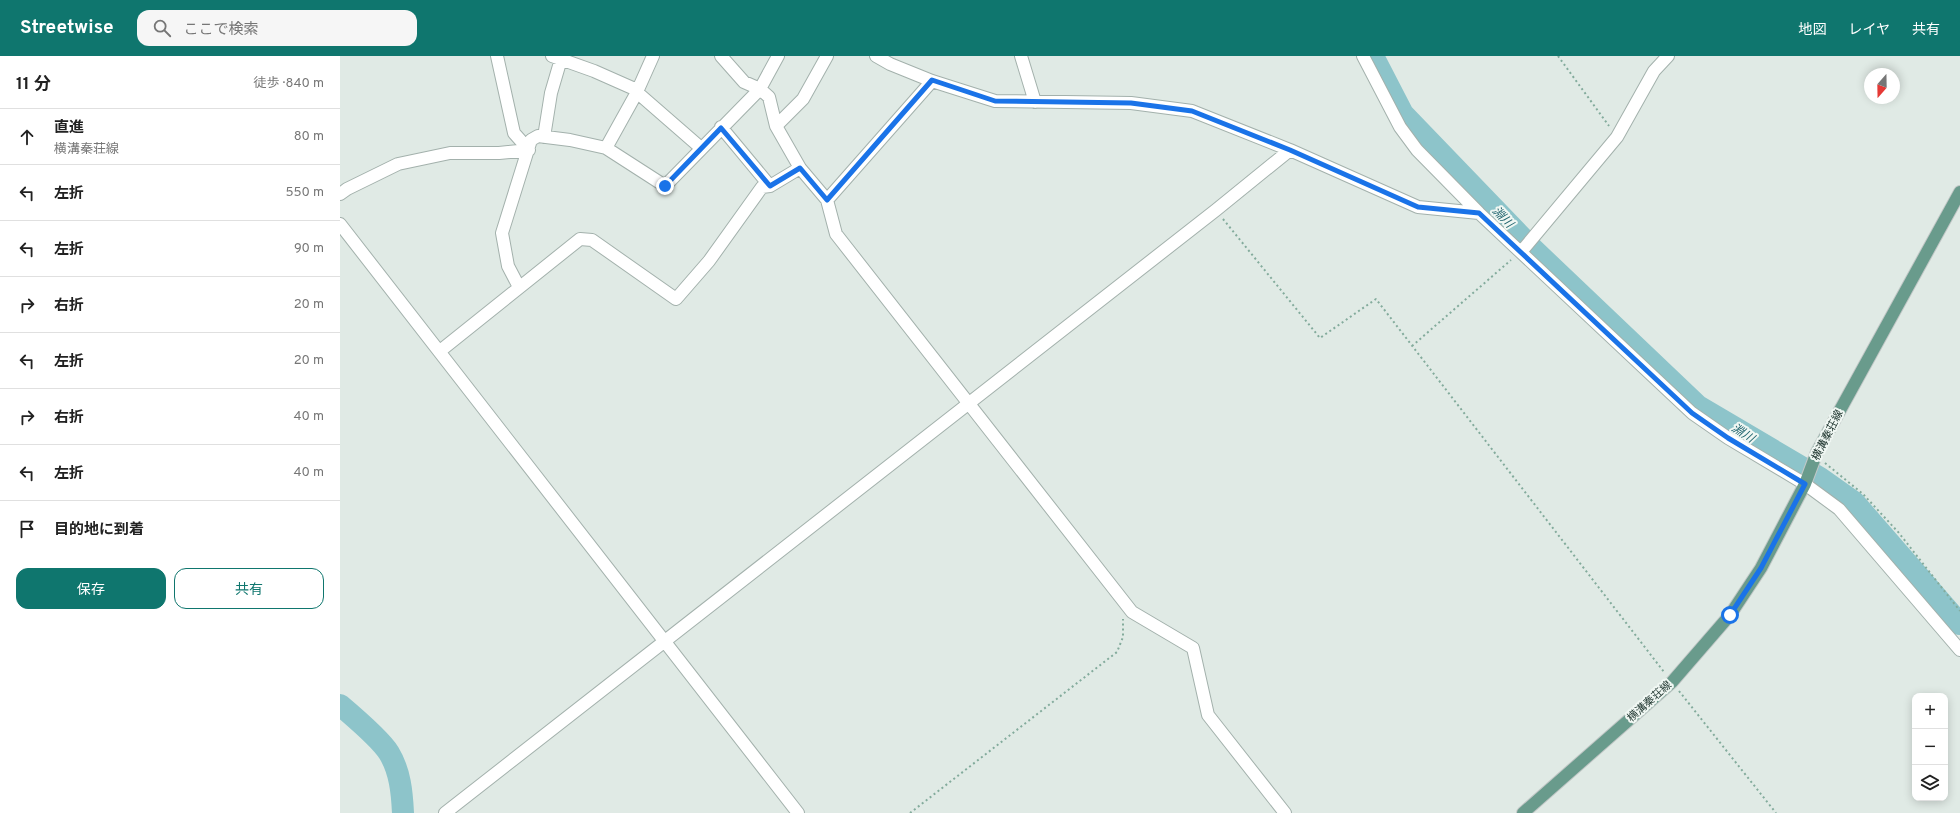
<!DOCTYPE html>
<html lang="ja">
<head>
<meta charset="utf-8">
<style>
	body { margin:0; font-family:Overpass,"Noto Sans JP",sans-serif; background:#f6f6f6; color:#222 }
	.controls { position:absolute; right:12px; bottom:12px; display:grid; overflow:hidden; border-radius:8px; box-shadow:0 2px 10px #0003 }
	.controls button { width:36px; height:36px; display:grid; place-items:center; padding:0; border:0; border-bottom:1px solid #e0e0e0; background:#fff; color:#222; font:20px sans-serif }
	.compass { position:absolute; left:1524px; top:12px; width:36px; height:36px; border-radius:50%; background:#fff; box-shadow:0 2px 10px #0003; rotate:200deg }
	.stop { position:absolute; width:12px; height:12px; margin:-9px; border:3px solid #1a73e8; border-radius:50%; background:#fff }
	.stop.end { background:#1a73e8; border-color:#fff; box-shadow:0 1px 4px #0008 }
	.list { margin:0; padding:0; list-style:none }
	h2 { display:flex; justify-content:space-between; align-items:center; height:52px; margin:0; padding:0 16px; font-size:17px }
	h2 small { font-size:13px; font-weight:400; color:#767676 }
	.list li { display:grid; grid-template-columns:26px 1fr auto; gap:12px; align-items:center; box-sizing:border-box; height:56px; padding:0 16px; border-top:1px solid #e0e0e0 }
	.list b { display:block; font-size:15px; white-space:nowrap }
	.list p { margin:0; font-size:13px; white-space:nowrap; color:#767676 }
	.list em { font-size:13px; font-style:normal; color:#767676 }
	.actions { display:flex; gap:8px; padding:12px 16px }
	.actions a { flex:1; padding:9px 0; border:1px solid #0f766e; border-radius:12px; text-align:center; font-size:14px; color:#0f766e }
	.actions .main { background:#0f766e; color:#fff }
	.icon { flex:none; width:22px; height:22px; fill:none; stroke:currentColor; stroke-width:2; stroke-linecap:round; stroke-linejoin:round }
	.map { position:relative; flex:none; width:1620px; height:757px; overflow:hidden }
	header { display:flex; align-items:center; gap:24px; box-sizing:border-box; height:56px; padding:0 20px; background:#0f766e; color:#fff }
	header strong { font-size:19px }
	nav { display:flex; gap:22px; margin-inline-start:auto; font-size:14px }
	.search { width:280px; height:36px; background:#f6f6f6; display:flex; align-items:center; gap:10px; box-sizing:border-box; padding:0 14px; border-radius:12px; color:#767676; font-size:15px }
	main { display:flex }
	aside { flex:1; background:#fff }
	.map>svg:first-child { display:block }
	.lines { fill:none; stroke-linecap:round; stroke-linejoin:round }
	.river { stroke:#8dc4ca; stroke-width:22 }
	.minor-casing { stroke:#a3b1ac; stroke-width:14 }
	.major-casing { stroke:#c1c7c6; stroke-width:14 }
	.path { stroke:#83ab9c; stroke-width:2; stroke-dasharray:2 3; stroke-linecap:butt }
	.minor { stroke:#fff; stroke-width:12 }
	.major { stroke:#699b8c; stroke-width:12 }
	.route { stroke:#1a73e8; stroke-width:5 }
	.labels { text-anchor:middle; stroke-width:4; stroke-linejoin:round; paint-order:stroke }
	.street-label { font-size:11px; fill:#223832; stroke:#f0f7f3 }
	.water-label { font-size:12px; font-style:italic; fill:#22656f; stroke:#f0f7f3 }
</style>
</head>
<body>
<header>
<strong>Streetwise</strong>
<div class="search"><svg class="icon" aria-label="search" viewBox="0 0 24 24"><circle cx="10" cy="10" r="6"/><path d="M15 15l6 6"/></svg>ここで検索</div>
<nav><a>地図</a><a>レイヤ</a><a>共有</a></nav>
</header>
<main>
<aside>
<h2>11 分<small>徒歩 · 840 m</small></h2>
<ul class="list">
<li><svg class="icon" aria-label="ahead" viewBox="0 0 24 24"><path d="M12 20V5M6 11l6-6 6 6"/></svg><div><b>直進</b><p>横溝秦荘線</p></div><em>80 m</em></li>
<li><svg class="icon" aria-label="left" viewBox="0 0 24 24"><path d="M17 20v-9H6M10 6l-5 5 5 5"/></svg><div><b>左折</b></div><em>550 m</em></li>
<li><svg class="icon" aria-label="left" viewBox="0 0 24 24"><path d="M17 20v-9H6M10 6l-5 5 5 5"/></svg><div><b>左折</b></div><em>90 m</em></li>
<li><svg class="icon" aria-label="right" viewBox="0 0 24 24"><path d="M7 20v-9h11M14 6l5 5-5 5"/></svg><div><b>右折</b></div><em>20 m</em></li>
<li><svg class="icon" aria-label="left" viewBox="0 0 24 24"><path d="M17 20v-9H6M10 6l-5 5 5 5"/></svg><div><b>左折</b></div><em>20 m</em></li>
<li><svg class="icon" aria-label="right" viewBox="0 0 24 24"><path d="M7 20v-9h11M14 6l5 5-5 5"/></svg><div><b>右折</b></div><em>40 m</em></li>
<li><svg class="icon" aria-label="left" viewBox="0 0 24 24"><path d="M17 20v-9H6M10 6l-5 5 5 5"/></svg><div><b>左折</b></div><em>40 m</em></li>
<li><svg class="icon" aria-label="arrive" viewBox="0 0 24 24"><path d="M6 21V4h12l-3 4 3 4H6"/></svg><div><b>目的地に到着</b></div></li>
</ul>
<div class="actions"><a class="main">保存</a><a>共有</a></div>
</aside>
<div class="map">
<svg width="1620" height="757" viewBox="0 0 1620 757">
	<rect width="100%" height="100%" fill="#e0eae5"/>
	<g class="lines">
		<path class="river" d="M1033 0 1063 58 1193 193 1358 350 1480 422 1514 446 1620 568
			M0 649C13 660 41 684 49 697 60 715 62 736 63 757"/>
		<defs>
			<path id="minor" d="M157 0 174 77 189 94
				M212 0 254 15 297 34 299 38 361 92
				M438 0 420 33 429 41 436 70 460 112
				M536 0 550 8 592 25 655 45 791 47 852 55 950 94 1078 151 1139 157
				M681 0 695 46
				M1023 0 1060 71 1077 94 1139 157 1352 357 1388 382 1465 428 1499 453 1620 594
				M436 70 463 43 487 0
				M381 71 430 130
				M204 81 211 37 221 3
				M266 92 296 38 313 0
				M0 138 7 133 58 108 110 97H159L189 94
				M487 144 592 25
				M0 168 458 757
				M1181 196 1277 81 1314 15 1328 0
				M179 231 168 210 162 177 191 84 198 80 230 84 266 92 325 130 420 33 404 26 381 0
				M100 295 240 183 252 184 336 243 369 205 422 131 430 130 460 112 487 144 496 178 792 556 853 592 868 659 945 757
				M105 757 876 154 950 94"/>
			<path id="major" d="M1183 757 1332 626 1390 559 1421 512 1465 428 1477 396 1620 136"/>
		</defs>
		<use href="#minor" class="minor-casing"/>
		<use href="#major" class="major-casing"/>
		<path class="path" d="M1218 0 1269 70
			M883 163 980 282 1036 243 1324 616
			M1072 290 1171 204
			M1485 407 1523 438 1559 477 1620 555
			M1339 635 1436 757
			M570 757 777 596 783 581V563"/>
		<use href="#minor" class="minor"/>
		<use href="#major" class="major"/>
	</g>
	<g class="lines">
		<path class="route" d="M325 130 381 72 430 130 460 112 487 144 592 24 655 45 791 47 852 55 950 94 1078 151 1139 157 1352 357 1388 382 1465 428 1421 512 1390 559"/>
	</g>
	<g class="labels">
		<g class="street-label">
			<text transform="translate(1487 379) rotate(-63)" y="4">横溝秦荘線</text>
			<text transform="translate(1309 645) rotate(-42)" y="4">横溝秦荘線</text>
		</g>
		<g class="water-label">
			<text transform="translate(1163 161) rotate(46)" y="4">淵川</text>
			<text transform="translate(1403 377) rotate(32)" y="4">淵川</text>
		</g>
	</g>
</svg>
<div class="controls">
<button>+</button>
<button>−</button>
<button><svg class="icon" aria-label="layers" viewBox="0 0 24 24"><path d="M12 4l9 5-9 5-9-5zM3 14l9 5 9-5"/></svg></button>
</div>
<svg class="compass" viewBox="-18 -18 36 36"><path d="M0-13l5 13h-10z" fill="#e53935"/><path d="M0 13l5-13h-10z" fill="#767676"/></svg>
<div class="stop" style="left:1390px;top:559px"></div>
<div class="stop end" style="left:325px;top:130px"></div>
</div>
</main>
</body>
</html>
